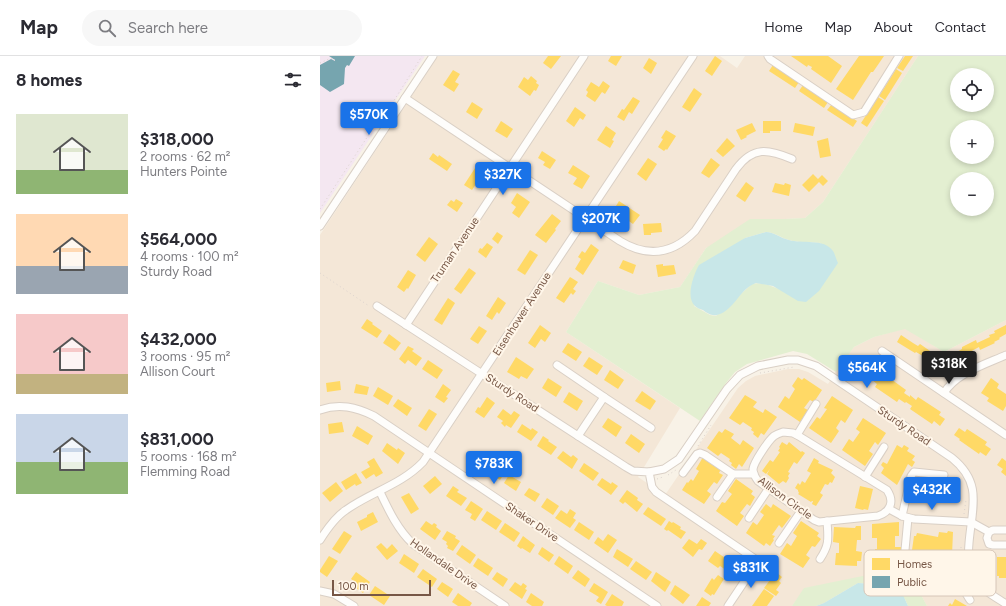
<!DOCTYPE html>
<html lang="en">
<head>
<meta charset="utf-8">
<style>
  body { margin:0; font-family:Figtree,sans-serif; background:#f7f7f7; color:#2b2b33; height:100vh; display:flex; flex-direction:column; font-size:15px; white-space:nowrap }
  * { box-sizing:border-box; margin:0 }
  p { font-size:13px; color:#7c7c81 }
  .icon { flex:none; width:22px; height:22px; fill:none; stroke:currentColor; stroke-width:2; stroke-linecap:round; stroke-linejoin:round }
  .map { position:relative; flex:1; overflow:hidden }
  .sheet { display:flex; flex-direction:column; background:#fff; width:320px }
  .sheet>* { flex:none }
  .buttons { position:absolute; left:630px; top:12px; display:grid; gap:8px }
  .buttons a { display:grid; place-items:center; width:44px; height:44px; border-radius:50%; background:#fff; box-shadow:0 2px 6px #0003; font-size:20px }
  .scale { position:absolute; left:12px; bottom:10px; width:99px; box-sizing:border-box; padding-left:4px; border:2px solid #775746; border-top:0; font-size:11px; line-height:14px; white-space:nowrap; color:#775746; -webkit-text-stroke:3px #fff6e9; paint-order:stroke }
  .price { position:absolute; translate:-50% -34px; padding:0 9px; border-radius:4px; background:#1a73e8; color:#fff; font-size:13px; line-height:26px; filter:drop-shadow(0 1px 2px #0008) }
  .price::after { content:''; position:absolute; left:50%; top:24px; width:12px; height:9px; margin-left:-6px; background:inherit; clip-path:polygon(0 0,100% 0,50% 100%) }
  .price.on { background:#222; color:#fff }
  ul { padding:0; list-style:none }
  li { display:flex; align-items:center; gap:12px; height:100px; padding:0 16px }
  li span { display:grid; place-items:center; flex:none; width:112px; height:80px; border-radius:0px; color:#555 }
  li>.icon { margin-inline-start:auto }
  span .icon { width:48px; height:48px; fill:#fffc; stroke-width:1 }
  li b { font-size:17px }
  h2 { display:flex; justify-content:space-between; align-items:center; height:48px; padding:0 16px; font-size:17px }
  header { display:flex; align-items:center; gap:24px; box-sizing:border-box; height:56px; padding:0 20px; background:#fff; border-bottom:1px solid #e1e1e2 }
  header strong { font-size:19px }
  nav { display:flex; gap:22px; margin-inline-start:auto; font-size:14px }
  .search { width:280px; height:36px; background:#f7f7f7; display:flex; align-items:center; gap:10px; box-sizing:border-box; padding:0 14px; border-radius:22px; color:#7c7c81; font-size:15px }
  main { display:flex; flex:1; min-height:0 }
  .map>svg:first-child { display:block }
  .residential { fill:#f4e7d7 }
  .education { fill:#f4e7f1 }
  .green { fill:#e3efd1; fill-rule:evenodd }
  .water { fill:#c8e7e8 }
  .homes { fill:#ffd966 }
  .public { fill:#76a5af }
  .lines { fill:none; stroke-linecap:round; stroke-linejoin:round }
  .minor-casing { stroke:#d9cfc5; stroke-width:9 }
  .path { stroke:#dcd3ce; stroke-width:1; stroke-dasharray:1 3; stroke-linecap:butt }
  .minor { stroke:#fefdfb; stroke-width:7 }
  .labels { text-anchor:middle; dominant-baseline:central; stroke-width:4; stroke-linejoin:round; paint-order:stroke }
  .street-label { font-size:11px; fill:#775746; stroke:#fff6e9 }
  .key { fill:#fff6e9; stroke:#d6c6b8; stroke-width:1 }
  .key-label { font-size:11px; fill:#775746 }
</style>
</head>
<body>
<header>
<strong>Map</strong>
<div class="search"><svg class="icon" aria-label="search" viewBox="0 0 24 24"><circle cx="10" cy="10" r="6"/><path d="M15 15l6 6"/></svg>Search here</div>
<nav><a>Home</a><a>Map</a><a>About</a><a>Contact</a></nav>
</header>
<main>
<section class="sheet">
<h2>8 homes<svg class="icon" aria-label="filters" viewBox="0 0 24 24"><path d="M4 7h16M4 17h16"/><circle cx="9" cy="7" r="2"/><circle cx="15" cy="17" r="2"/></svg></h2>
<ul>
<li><span style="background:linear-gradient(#dfe7d0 70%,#8fb573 0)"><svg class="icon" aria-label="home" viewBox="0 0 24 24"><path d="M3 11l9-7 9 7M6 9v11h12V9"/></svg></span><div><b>$318,000</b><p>2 rooms · 62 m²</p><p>Hunters Pointe</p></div></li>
<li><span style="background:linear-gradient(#ffd9b3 65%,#9aa5b1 0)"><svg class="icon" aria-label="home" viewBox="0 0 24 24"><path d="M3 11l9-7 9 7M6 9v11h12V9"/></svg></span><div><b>$564,000</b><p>4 rooms · 100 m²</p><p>Sturdy Road</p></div></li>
<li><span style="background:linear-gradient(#f6c9c9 75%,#c2b280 0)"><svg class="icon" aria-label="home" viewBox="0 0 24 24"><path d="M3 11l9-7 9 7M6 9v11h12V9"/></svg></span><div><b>$432,000</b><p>3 rooms · 95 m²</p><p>Allison Court</p></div></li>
<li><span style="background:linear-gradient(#c9d6e8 60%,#8fb573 0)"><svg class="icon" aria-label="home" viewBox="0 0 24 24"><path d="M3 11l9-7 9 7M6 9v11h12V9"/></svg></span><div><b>$831,000</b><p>5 rooms · 168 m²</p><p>Flemming Road</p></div></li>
</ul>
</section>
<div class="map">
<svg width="686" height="550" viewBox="0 0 686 550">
  <rect width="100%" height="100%" fill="#f8f2e7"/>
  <polygon class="residential" points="118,0 400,0 417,12 425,0 598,0 503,146 485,162 464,163 386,192 360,231 319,239 278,225 246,276 360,352 318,421 345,439 418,332 426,325 435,320 468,313 479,313 488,316 508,328 522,306 534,291 554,281 585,272 624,296 686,264 686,550 607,550 592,522 485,532 472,550 0,550 0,179"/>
  <polygon class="education" points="0,0 105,0 0,157"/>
  <g class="green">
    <path d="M598,0H686V264L624,296L585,273L554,281L534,291L516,316L487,298L473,295L427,308L415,316L406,327L380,365L246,276L278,225L319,239L360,231L386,192L430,163H464L485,162L503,146ZM637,19H667V49H637ZM637,71H667V101H637ZM637,123H667V153H637ZM446,176C454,176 461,182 469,184C479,187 491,186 501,187L463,235C454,231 442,225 432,228L396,260L390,259L374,250L425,182Z"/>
    <polygon points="577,513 592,522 607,550 588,550 585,543 554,528 538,527 504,547 496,550 472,550 484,532"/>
  </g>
  <g class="water">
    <path d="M446,176C454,176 460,182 469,184C482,188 504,182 513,195C515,198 516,203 518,207L499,235L486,246L478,245L453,230L436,227C420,232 414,255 397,259C391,260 387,257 383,254C380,253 377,252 375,250C365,241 374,218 379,209L425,182Z"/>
    <polygon points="538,527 554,528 582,537 588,550 496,550 504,547"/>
  </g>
  <g class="homes">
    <polygon points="228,0 241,0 231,13 223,7"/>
    <polygon points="291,0 302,0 296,10 288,5"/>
    <polygon points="395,0 402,5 392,20 385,15"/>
    <polygon points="471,0 508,0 522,10 511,27 491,13 492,11 488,9 487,11"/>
    <polygon points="539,0 564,0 553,16 551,16 533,44 516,33"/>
    <polygon points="585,0 593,0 583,15 577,12"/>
    <polygon points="329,2 337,7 331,18 323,12"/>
    <polygon points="453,9 479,26 475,32 449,15"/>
    <polygon points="576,13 582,17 565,44 559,40"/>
    <polygon points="133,14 140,18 135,26 139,28 134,36 123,29"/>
    <polygon points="211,20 217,25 216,27 219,29 216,35 214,34 210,40 198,31 204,21 208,24"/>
    <polygon points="283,25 290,30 285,38 282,36 275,46 266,40 268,36 266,34 271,26 279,31"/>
    <polygon points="483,29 508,46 504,52 479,35"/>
    <polygon points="374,32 382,38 370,56 362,51"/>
    <polygon points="313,41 320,45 312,58 309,56 304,65 297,61 302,53 304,54"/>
    <polygon points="558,41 564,45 547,71 541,67"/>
    <polygon points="152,46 163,53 157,63 146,56"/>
    <polygon points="512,48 537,65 533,71 507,54"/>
    <polygon points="255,51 266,59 263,64 260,62 254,71 246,65"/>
    <polygon points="181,65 193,73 187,82 175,75"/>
    <polygon points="443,65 461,65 461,75 450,75 450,77 443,77"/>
    <polygon points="432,67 436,75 426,80 427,81 421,84 416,74"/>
    <polygon points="475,67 495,71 493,80 473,76"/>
    <polygon points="286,70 296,77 292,84 294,85 290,92 277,84"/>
    <polygon points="346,74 356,80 347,94 346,93 344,95 338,91 343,83 341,82"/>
    <polygon points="407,82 415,90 403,101 396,95"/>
    <polygon points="508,82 511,100 500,102 497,85"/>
    <polygon points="222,95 236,104 230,113 223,109 225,106 218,102"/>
    <polygon points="113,97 118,101 119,99 132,108 127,115 109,103"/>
    <polygon points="328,102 337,108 326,125 317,118"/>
    <polygon points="391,102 400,109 389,122 381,117"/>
    <polygon points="157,109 163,113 158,121 160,122 152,134 144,129"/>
    <polygon points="253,109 270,120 262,133 253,128 257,122 248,117"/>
    <polygon points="493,118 498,123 502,119 508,125 503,130 499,126 489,136 482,129"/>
    <polygon points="426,126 434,132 425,146 416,140"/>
    <polygon points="455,127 464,129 465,127 471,129 469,140 452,136"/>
    <polygon points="197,137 210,146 199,162 192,157 196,151 191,147"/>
    <polygon points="136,143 143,147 137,156 127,149 131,144 134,146"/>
    <polygon points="299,145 320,159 313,168 306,163 308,160 302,157 300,160 293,155"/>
    <polygon points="232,158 241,165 235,173 236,174 226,187 215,179"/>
    <polygon points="341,167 342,176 331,177 331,179 324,179 323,168"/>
    <polygon points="177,176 183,180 178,188 172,183"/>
    <polygon points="109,181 118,188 105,206 96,199"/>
    <polygon points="167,187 173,191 166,202 158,196 160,192 162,193"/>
    <polygon points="271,188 279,194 263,219 255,213 261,203 258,201 262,195 265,197"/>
    <polygon points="210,194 218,199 205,219 197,214"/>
    <polygon points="303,204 316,209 313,218 299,212"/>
    <polygon points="343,208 343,210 354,209 356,218 338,221 336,209"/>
    <polygon points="149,212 156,217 141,238 134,233"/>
    <polygon points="88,214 96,219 88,233 87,232 84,236 77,231"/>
    <polygon points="250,221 258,226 253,233 256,235 253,239 251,237 244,247 236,242"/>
    <polygon points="178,241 186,247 179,258 177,256 172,264 166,260"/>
    <polygon points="128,242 135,247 122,269 114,264"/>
    <polygon points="47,263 53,267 52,268 62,275 57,282 41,272"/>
    <polygon points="220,269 231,277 225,286 221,283 215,292 208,287"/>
    <polygon points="686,269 686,278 679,282 680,283 674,286 675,287 660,294 659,291 646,298 647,299 642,302 642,303 628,310 625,303 637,297 637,296 642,293 642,291 656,284 657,287 670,281 669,279 675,277 674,275"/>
    <polygon points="159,270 167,275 158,288 150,283"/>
    <polygon points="69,278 81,287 75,295 63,287"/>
    <polygon points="581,279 593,287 598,290 600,288 613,297 608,303 596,296 595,297 590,294 577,286"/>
    <polygon points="248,287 262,296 256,305 242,296"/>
    <polygon points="88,290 94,293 92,295 102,302 96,310 88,304 85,308 79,303"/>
    <polygon points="196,301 214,313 207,323 201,320 199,323 187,316"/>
    <polygon points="269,301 283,310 277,319 263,310"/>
    <polygon points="108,304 123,314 117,323 102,313"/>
    <polygon points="290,314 304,324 298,333 284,324"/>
    <polygon points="555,317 561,321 564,318 586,334 584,337 590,341 590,339 596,344 598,341 621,356 619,359 625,363 620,370 614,365 612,368 590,353 592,350 586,346 585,347 579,343 577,346 555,331 557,328 551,323"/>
    <polygon points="478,321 482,324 484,322 502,334 494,346 490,344 484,352 488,354 480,366 458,351 465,340 469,343 475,333 472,330"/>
    <polygon points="228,322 242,331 236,341 222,332"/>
    <polygon points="671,322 679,328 677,332 686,338 686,350 683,355 667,345 669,342 661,337"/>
    <polygon points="20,325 21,334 7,336 6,327"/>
    <polygon points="36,328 49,331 47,339 34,337"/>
    <polygon points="123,328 131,334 126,341 128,342 124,347 115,341"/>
    <polygon points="58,331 73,340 68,349 53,340"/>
    <polygon points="322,335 336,345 330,354 315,345"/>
    <polygon points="249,336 263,345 257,355 243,346"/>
    <polygon points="425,339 437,346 433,351 443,357 445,353 457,361 444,379 441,377 438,382 433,378 434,376 431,374 432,372 423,366 420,369 409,362"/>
    <polygon points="512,340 533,354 525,367 521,364 516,372 519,375 511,387 489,372 497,361 500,363 507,353 504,352"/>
    <polygon points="167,341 175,347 164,362 155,356 158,351 160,352"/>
    <polygon points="78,343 92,352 87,360 73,350"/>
    <polygon points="109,353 117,358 106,375 98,370"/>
    <polygon points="183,353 191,359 194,355 200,359 191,372 186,369 185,371 181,367 183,365 177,361"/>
    <polygon points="288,362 302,371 296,381 282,371"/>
    <polygon points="543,362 566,377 558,389 555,386 549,395 553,398 545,410 522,394 529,383 533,386 540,376 536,373"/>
    <polygon points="22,366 24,376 9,378 8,368"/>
    <polygon points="202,368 211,374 212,372 218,376 211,385 197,376"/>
    <polygon points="37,370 53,380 48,389 32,380"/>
    <polygon points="639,372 645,376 647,373 667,386 665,389 671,393 666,400 660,396 659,398 639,384 640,383 634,379"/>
    <polygon points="405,373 414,378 411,382 420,389 423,384 434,392 422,411 419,408 416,413 411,409 412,407 409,405 410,403 401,397 398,400 387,392 399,375 402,377"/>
    <polygon points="311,378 325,388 319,397 305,387"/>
    <polygon points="223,380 229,384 228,385 237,391 231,399 217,390"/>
    <polygon points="462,386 467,389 469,386 481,396 482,395 485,397 477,408 474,406 468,416 470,417 468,420 469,422 466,427 463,425 459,428 447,418 450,413 446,418 442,415 450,404 453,406 460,396 458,395 460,392 459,391"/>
    <polygon points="67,387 77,394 78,392 85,397 78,408 62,395"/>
    <polygon points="577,389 582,392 584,389 589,392 587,395 595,400 592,404 595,406 592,411 588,408 577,429 561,417 564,412 561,409 563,406 567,408"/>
    <polygon points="157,395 167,402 161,410 152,403"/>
    <polygon points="243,395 251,401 253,399 258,403 252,413 237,402"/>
    <polygon points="383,401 401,413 399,417 403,419 397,428 394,426 387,435 391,438 384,448 362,434 367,426 368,427 371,423 373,425 379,415 376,413"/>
    <polygon points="54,402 63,417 56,421 54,418 46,423 41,416 50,411 47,406"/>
    <polygon points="494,402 499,405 498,407 513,414 511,417 515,421 512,427 510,426 508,429 505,428 500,437 503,439 496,450 492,448 493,445 492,445 491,446 478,438 479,437 478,435 478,434 475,432 478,427 480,429 482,425 485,427 491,417 487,415"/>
    <polygon points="682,402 686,405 686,420 681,416 683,413 677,409"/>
    <polygon points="172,405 186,415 180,424 166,414"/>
    <polygon points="264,407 279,417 273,425 259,415"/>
    <polygon points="36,417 42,427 36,430 35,428 26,434 21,426"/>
    <polygon points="189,419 201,426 196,435 184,427"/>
    <polygon points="115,420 122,428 110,438 103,430"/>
    <polygon points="282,422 291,428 292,426 298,430 291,439 277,429"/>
    <polygon points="416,423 433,435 431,438 435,441 430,450 427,448 420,457 424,460 417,470 396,455 402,446 405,447 412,438 408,435"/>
    <polygon points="16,426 23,435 10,446 2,437"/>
    <polygon points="133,430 139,434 137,436 147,442 141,450 126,440"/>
    <polygon points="540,430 553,433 548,454 544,453 543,454 535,452"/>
    <polygon points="209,432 220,438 215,446 204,439"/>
    <polygon points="307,434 318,442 317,444 323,448 317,456 305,446 303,448 299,445"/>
    <polygon points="89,437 99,453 91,458 81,441"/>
    <polygon points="227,442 239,450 233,459 221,451"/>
    <polygon points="151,445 163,453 155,465 150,462 152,458 145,454"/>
    <polygon points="446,448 451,452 453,448 471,460 462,472 459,469 452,479 455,480 453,483 454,484 450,490 446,487 444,490 426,477 433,466 437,469 444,459 440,456"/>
    <polygon points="328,451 346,463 341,470 323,458"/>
    <polygon points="250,453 256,457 253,462 256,464 250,472 235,462 241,454 247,458"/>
    <polygon points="167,455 182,465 176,474 161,464"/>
    <polygon points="53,456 58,466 41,475 37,466 47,461 47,459"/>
    <polygon points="106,465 112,469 114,467 117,469 116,471 121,475 115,484 100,473"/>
    <polygon points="349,465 352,467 353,466 361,471 360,473 366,476 361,483 348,474 347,475 344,473"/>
    <polygon points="481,465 499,477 497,480 501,483 495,491 492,490 486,499 490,502 483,512 460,498 467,487 471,490 477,480 473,477"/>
    <polygon points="259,466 274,476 269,484 254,474"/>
    <polygon points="579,466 579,480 575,480 575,491 581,491 581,504 555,505 555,493 557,493 557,482 552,482 552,468"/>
    <polygon points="185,467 200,477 194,486 179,476"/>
    <polygon points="536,470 541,470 541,484 537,484 536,495 542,496 541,505 537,505 537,510 515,509 516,497 519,497 519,487 513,486 514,471 535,472"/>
    <polygon points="24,475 32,480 20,498 12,493"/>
    <polygon points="127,475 136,480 135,482 140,485 133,495 127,492 128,490 126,488 127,486 122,483"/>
    <polygon points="628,475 633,476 632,499 628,499 628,503 616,501 616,499 606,498 605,502 591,501 594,480 596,480 597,477 618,481 619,476 627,477"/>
    <polygon points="288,478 297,484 288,497 274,487 278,481 283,485"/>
    <polygon points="203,480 215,489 210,497 202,492 201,493 197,490"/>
    <polygon points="369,483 377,488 381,483 387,487 382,494 379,493 373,501 362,492"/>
    <polygon points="61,487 67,493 72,488 78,495 67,504 56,491"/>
    <polygon points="142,489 156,499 150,508 136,498"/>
    <polygon points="222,491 234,499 229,506 218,498"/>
    <polygon points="297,493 313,503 308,511 293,501"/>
    <polygon points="395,495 414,508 409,516 400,510 398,512 388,505"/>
    <polygon points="84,498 99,508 94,517 79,507"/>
    <polygon points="9,500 18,505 7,521 0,516 0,514"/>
    <polygon points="239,500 253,510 248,518 234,508"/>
    <polygon points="677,501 686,501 686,522 679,522 679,520 677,520"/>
    <polygon points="158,502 173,512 168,520 153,510"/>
    <polygon points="316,505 332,516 326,524 310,513"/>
    <polygon points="103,513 117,523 112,531 97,521"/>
    <polygon points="258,514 270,523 265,531 252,522"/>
    <polygon points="36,516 50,526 43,537 36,532 38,528 31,523"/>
    <polygon points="177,516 188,523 183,531 172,523"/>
    <polygon points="336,516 351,526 345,536 331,525"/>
    <polygon points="456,516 462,521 459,525 461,527 456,534 459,536 456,540 444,532"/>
    <polygon points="398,519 404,523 394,539 392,538 391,540 384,535 392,522 394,524"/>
    <polygon points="122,526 133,533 128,541 117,533"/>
    <polygon points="195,526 201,530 203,527 207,530 205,533 207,534 202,543 189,534"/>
    <polygon points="274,527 288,536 281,548 276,545 279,541 269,535"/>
    <polygon points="355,529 370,539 363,548 350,538"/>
    <polygon points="55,530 70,540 64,549 49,539"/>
    <polygon points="444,533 454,540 447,550 432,550"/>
    <polygon points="138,537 152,547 150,550 138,550 132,546"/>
    <polygon points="211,537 224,546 222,550 212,550 206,546"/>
    <polygon points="292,538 304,546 302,550 287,550 285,549"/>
    <polygon points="382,541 391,547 389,550 376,550"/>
    <polygon points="635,543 647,550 628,550 630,547 632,549"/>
  </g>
  <polygon class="public" points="9,0 35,0 29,10 27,9 25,12 24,28 10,36 0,29 0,9 11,3 15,5 15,4"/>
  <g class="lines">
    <g class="minor-casing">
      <g id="minor">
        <polyline points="448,0 450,3 533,59 544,56 579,0"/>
        <path d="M85,42L300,185C328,202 353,198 375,175L416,113C433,90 448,93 472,103"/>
        <polyline points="0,170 113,0"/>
        <polyline points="57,250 306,411 313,415 329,416 332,431 336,436 438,505 408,550"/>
        <polyline points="86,269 264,0"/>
        <polyline points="562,295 686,379"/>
        <polyline points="237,309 284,341 258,380"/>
        <path d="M624,337C636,317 666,308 686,299"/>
        <polyline points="284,341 331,372"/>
        <path d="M0,354C19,347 36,351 54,360L337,550"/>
        <path d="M463,376L473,377L477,379L567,434C575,446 570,456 558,460L499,466L494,464L438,425C435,421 433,418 433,413C434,406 448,385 454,380C457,378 460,377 463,376Z"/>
        <polyline points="477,379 496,348"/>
        <path d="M329,416L344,413L359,403L407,333L420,319L438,310L468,304H478L496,310L632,402C663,427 652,451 649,487C648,498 648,509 653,520C660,533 674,540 686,548"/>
        <polyline points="363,417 377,398 380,397 385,399 413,418"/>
        <polyline points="545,421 564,391"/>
        <path d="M60,436C69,455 78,474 93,488L185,550"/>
        <polyline points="397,441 413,418 434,418"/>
        <polyline points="569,453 582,460 594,463 651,466 669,476 673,474 686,474"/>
        <polyline points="582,460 591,420 594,416 624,419"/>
        <polyline points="429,462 449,432"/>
        <path d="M588,462L585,494L586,505L589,506C598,507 608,506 617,509C633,513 642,531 650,544"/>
        <polyline points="669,476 667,482 669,488 673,489 686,489"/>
        <path d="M0,484C7,473 15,461 26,454C51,436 81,429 103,406L373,0"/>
        <polyline points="459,487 481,455"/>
        <path d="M500,503C510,488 508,482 507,465"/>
        <polyline points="0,535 14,538 34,550"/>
      </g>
    </g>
    <g class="path">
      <polyline points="0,7 11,2 15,4"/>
      <polyline points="0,153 67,51 73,46 102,0"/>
      <polyline points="0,217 49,250"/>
      <polyline points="440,317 474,311"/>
      <polyline points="378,390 391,369"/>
      <polyline points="348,419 356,414"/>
      <polyline points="337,423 343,421"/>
      <polyline points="644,458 646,444"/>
      <polyline points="641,491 641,509 643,514"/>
    </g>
    <use href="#minor" class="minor"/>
  </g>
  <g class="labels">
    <g class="street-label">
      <text transform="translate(135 194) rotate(-56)">Truman Avenue</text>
      <text transform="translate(202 258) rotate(-57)">Eisenhower Avenue</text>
      <text transform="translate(192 337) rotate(33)">Sturdy Road</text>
      <text transform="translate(584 370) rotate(34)">Sturdy Road</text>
      <text transform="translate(465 442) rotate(36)">Allison Circle</text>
      <text transform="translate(212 466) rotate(34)">Shaker Drive</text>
      <text transform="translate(124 508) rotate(35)">Hollandale Drive</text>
    </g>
  </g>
  <rect x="544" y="494" width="132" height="46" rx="6" class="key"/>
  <rect x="552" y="502" width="18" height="12" fill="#ffd966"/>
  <rect x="552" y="520" width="18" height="12" fill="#76a5af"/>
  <g class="key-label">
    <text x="577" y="512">Homes</text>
    <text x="577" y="530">Public</text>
  </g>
</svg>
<div class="buttons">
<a><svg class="icon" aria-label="locate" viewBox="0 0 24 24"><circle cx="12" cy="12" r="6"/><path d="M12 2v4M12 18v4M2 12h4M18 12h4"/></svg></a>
<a>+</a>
<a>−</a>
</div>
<div class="scale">100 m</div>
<b class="price" style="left:49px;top:80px">$570K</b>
<b class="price" style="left:183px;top:140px">$327K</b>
<b class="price" style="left:281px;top:184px">$207K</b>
<b class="price on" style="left:629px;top:329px">$318K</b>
<b class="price" style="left:547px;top:333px">$564K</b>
<b class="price" style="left:174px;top:429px">$783K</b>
<b class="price" style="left:612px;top:455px">$432K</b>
<b class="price" style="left:431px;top:533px">$831K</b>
</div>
</main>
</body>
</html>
